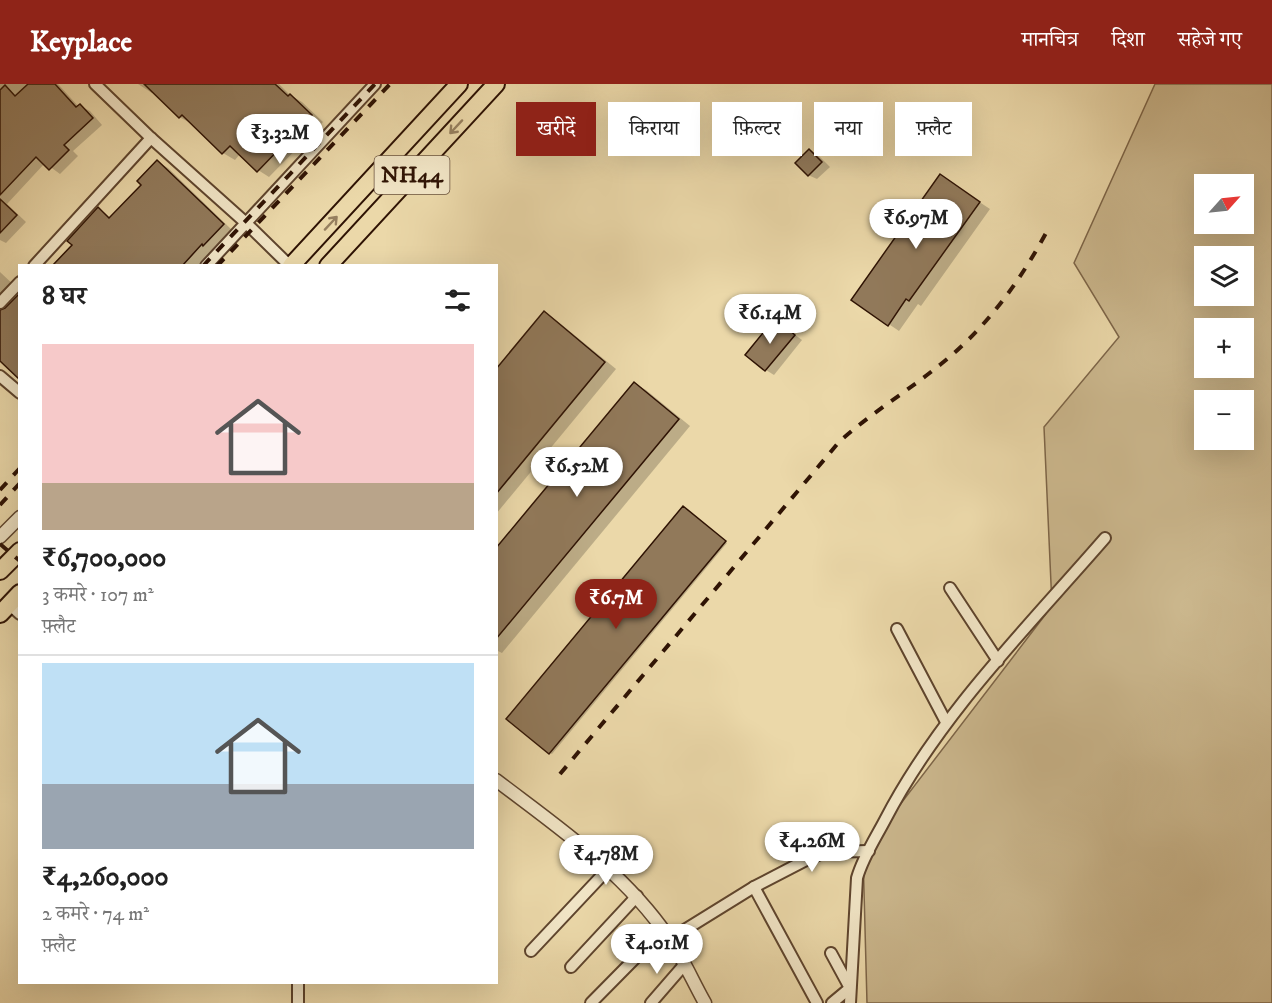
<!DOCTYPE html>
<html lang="hi">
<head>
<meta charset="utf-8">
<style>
  body { margin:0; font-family:"IM FELL DW Pica","Noto Serif Devanagari",serif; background:#f6f6f6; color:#222; height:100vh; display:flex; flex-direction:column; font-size:22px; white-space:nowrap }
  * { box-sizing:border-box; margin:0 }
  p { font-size:20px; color:#767676 }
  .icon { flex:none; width:33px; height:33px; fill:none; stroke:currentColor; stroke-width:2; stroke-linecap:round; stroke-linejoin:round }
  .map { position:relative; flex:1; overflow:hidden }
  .drawer { position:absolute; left:18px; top:180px; width:480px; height:720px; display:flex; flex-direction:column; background:#fff; border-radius:0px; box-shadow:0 6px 24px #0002 }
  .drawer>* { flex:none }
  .guide { position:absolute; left:516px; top:18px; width:570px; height:54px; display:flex; gap:12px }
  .needle { width:39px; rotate:63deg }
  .tools { position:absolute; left:1194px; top:90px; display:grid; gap:12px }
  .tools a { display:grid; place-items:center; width:60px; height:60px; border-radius:0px; background:#fff; box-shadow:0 6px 24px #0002; font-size:30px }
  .price { position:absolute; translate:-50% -51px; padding:0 14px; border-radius:21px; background:#fff; color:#222; font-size:20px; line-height:39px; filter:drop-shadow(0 2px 3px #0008) }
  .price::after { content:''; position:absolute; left:50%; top:36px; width:18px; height:14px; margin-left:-9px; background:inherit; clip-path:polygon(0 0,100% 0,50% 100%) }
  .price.active { background:#8f2418; color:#fff }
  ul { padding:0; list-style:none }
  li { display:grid; align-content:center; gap:12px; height:318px; padding:0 24px }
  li+li { border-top:2px solid #e0e0e0 }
  li span { display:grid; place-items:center; height:186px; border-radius:0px; color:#555 }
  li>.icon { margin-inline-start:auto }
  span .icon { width:108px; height:108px; fill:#fffc; stroke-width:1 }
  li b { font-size:26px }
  h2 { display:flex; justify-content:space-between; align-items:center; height:72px; padding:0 24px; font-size:26px }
  .chip { padding:0 21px; border-radius:0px; background:#fff; box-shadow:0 6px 24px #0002; font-size:21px; line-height:54px }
  .chip.active { background:#8f2418; color:#fff }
  header { display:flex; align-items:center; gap:36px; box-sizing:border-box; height:84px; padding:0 30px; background:#8f2418; color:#fff }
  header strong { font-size:28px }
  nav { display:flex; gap:33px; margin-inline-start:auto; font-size:21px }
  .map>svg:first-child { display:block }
  .green { fill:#cbb78d; stroke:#7d6548; stroke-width:1.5; fill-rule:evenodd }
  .shadow { fill:#0003 }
  .building { fill:#91795a; stroke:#2f1304; stroke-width:1.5 }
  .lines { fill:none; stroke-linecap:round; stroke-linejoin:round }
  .minor-casing { stroke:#5e442d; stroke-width:14 }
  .tertiary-casing { stroke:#5e442d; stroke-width:15 }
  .trunk-casing { stroke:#2f1304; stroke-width:20 }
  .minor { stroke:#f2e6c7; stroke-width:10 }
  .tertiary { stroke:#f2e6c7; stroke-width:12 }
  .trunk { stroke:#ebd8a9; stroke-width:16 }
  .rail { stroke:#2f1304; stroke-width:4; stroke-dasharray:10 10; stroke-linecap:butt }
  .oneway { stroke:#967f5f }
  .labels { text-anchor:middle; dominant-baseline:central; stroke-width:4.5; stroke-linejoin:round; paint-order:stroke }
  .shield { fill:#f2e6c7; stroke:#6a523e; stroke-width:1.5 }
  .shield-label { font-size:22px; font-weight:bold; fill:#2f1304 }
</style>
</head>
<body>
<header>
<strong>Keyplace</strong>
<nav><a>मानचित्र</a><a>दिशा</a><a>सहेजे गए</a></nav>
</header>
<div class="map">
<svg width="1272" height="919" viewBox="0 0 1272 919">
  <rect width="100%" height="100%" fill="#ebd8a9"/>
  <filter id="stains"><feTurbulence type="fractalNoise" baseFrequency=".00333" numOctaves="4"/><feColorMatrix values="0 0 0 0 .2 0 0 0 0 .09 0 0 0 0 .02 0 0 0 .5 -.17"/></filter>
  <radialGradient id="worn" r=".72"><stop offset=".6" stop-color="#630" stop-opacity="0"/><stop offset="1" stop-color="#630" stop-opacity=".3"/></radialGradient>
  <path class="green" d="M1155,0H1272V919H867L863,769L1052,522L1044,343L1119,253L1074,179ZM1204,100H1244V140H1204ZM1204,172H1244V212H1204ZM1204,244H1244V284H1204ZM1204,316H1244V356H1204Z"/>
  <g class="shadow">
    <polygon points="0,0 58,0 79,23 80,22 90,27 102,41 73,67 78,72 60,90 45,79 7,120 26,138 6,159 0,156"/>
    <polygon points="138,0 279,0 290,11 302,18 323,38 269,93 258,86 240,70 235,76 223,69 191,39 179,33 153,7 152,9"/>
    <polygon points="810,66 818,71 830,83 817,95 808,91"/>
    <polygon points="158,78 168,84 233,147 199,182 54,182 74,161 98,125 111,134 143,101"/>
    <polygon points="940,92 990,125 921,222 918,220 899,247 853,216"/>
    <polygon points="0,188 18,205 2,223 0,275"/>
    <polygon points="545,229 556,236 616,285 496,430 496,288"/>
    <polygon points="775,236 802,256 774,291 766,286"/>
    <polygon points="635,300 646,306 690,342 502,569 496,566 496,467"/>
    <polygon points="686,425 727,459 552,670 550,669"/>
  </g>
  <g class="building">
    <polygon points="28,0 55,0 76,23 80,20 93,34 64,61 69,66 49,86 36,73 0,111 0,6 5,1 15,12"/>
    <polygon points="144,0 275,0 288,12 290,10 312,31 257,88 230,62 222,70 182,31 179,34"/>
    <polygon points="809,65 822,78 808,92 795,79"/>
    <polygon points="157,76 224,140 203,162 202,160 182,182 52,182 72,161 67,157 98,123 109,134 141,101 137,97"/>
    <polygon points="940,90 980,118 909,217 906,215 888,242 851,216"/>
    <polygon points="0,115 17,131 0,149"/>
    <polygon points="20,209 20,296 0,277 0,226 5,224"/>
    <polygon points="544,227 605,278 496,410 496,285"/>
    <polygon points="775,234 795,251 765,287 745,271"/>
    <polygon points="634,298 679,335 496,555 496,464"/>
    <polygon points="683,422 726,457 549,670 506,635"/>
  </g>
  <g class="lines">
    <g class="minor-casing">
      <g id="minor">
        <polyline points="95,0 151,54 246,139 290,182"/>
        <polyline points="34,182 151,54"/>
        <polyline points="206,182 375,0"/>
        <polyline points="0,219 20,198"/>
        <polyline points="0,292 20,309"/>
        <polyline points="950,504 998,577"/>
        <polyline points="9,520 20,530"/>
        <polyline points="897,545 946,638"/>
        <polyline points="754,803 817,919"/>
        <polyline points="670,855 754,803 808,775 825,768 869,767"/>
        <polyline points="531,867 609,784"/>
        <polyline points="831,869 850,904 832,919"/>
        <polyline points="571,883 637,812"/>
        <polyline points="298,898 298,919"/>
        <polyline points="591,919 663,846"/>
        <polyline points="651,919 684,881"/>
        <path d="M850,919L857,794C863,773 875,755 885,736C940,630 1027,544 1105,454"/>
      </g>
    </g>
    <g class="tertiary-casing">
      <g id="tertiary">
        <polyline points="0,453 20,433"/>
        <path d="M496,696C559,744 624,788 669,854C683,874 693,898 705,919"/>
      </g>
    </g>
    <g class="trunk-casing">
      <g id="trunk">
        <polyline points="291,182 459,0"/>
        <polyline points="328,182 496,0"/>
        <polyline points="0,487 20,467"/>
        <polyline points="0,530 20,509"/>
      </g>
    </g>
    <use href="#minor" class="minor"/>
    <use href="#tertiary" class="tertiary"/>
    <use href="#trunk" class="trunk"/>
    <g class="rail">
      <polyline points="203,182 375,0"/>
      <polyline points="217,182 390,0"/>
      <polyline points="0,406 20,384"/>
      <polyline points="0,421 20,399"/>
      <polyline points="0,460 20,477"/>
      <path d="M560,690L839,358C871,329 908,307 941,280C985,245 1019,199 1046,149"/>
    </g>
  </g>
  <defs><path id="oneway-shaft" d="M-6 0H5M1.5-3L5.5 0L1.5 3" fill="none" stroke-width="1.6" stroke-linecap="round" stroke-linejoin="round" transform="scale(1.5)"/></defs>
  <g class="oneway">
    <use href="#oneway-shaft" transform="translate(456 43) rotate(133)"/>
    <use href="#oneway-shaft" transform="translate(331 139) rotate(-47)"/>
  </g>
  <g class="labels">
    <rect class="shield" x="374.5" y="72" width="75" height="38" rx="4.5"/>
    <g class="shield-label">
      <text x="412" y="91">NH44</text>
    </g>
  </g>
  <rect width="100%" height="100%" filter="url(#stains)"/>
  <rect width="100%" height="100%" fill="url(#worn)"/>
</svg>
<div class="tools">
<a><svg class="needle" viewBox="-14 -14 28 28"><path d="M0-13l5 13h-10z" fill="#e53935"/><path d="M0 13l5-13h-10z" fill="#767676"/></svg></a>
<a><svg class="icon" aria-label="layers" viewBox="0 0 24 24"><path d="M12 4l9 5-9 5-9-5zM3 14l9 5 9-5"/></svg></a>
<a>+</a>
<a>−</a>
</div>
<b class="price" style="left:280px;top:81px">₹3.32M</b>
<b class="price" style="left:916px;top:166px">₹6.97M</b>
<b class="price" style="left:770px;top:261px">₹6.14M</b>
<b class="price" style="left:577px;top:414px">₹6.52M</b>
<b class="price active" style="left:616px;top:546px">₹6.7M</b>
<b class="price" style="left:812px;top:789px">₹4.26M</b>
<b class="price" style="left:606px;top:802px">₹4.78M</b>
<b class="price" style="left:657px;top:891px">₹4.01M</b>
<div class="guide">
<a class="chip active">खरीदें</a>
<a class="chip">किराया</a>
<a class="chip">फ़िल्टर</a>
<a class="chip">नया</a>
<a class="chip">फ़्लैट</a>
</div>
<section class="drawer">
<h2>8 घर<svg class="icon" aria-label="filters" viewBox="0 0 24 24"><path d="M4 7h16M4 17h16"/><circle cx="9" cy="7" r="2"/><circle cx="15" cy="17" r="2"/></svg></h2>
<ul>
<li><span style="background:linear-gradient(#f6c9c9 75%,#b9a48a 0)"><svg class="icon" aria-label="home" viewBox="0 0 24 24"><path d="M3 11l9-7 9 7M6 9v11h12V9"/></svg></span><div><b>₹6,700,000</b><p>3 कमरे · 107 m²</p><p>फ़्लैट</p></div></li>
<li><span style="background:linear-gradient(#bfe0f5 65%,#9aa5b1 0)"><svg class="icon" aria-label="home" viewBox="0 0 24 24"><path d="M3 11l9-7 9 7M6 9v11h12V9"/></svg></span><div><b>₹4,260,000</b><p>2 कमरे · 74 m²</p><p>फ़्लैट</p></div></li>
</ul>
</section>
</div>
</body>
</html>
